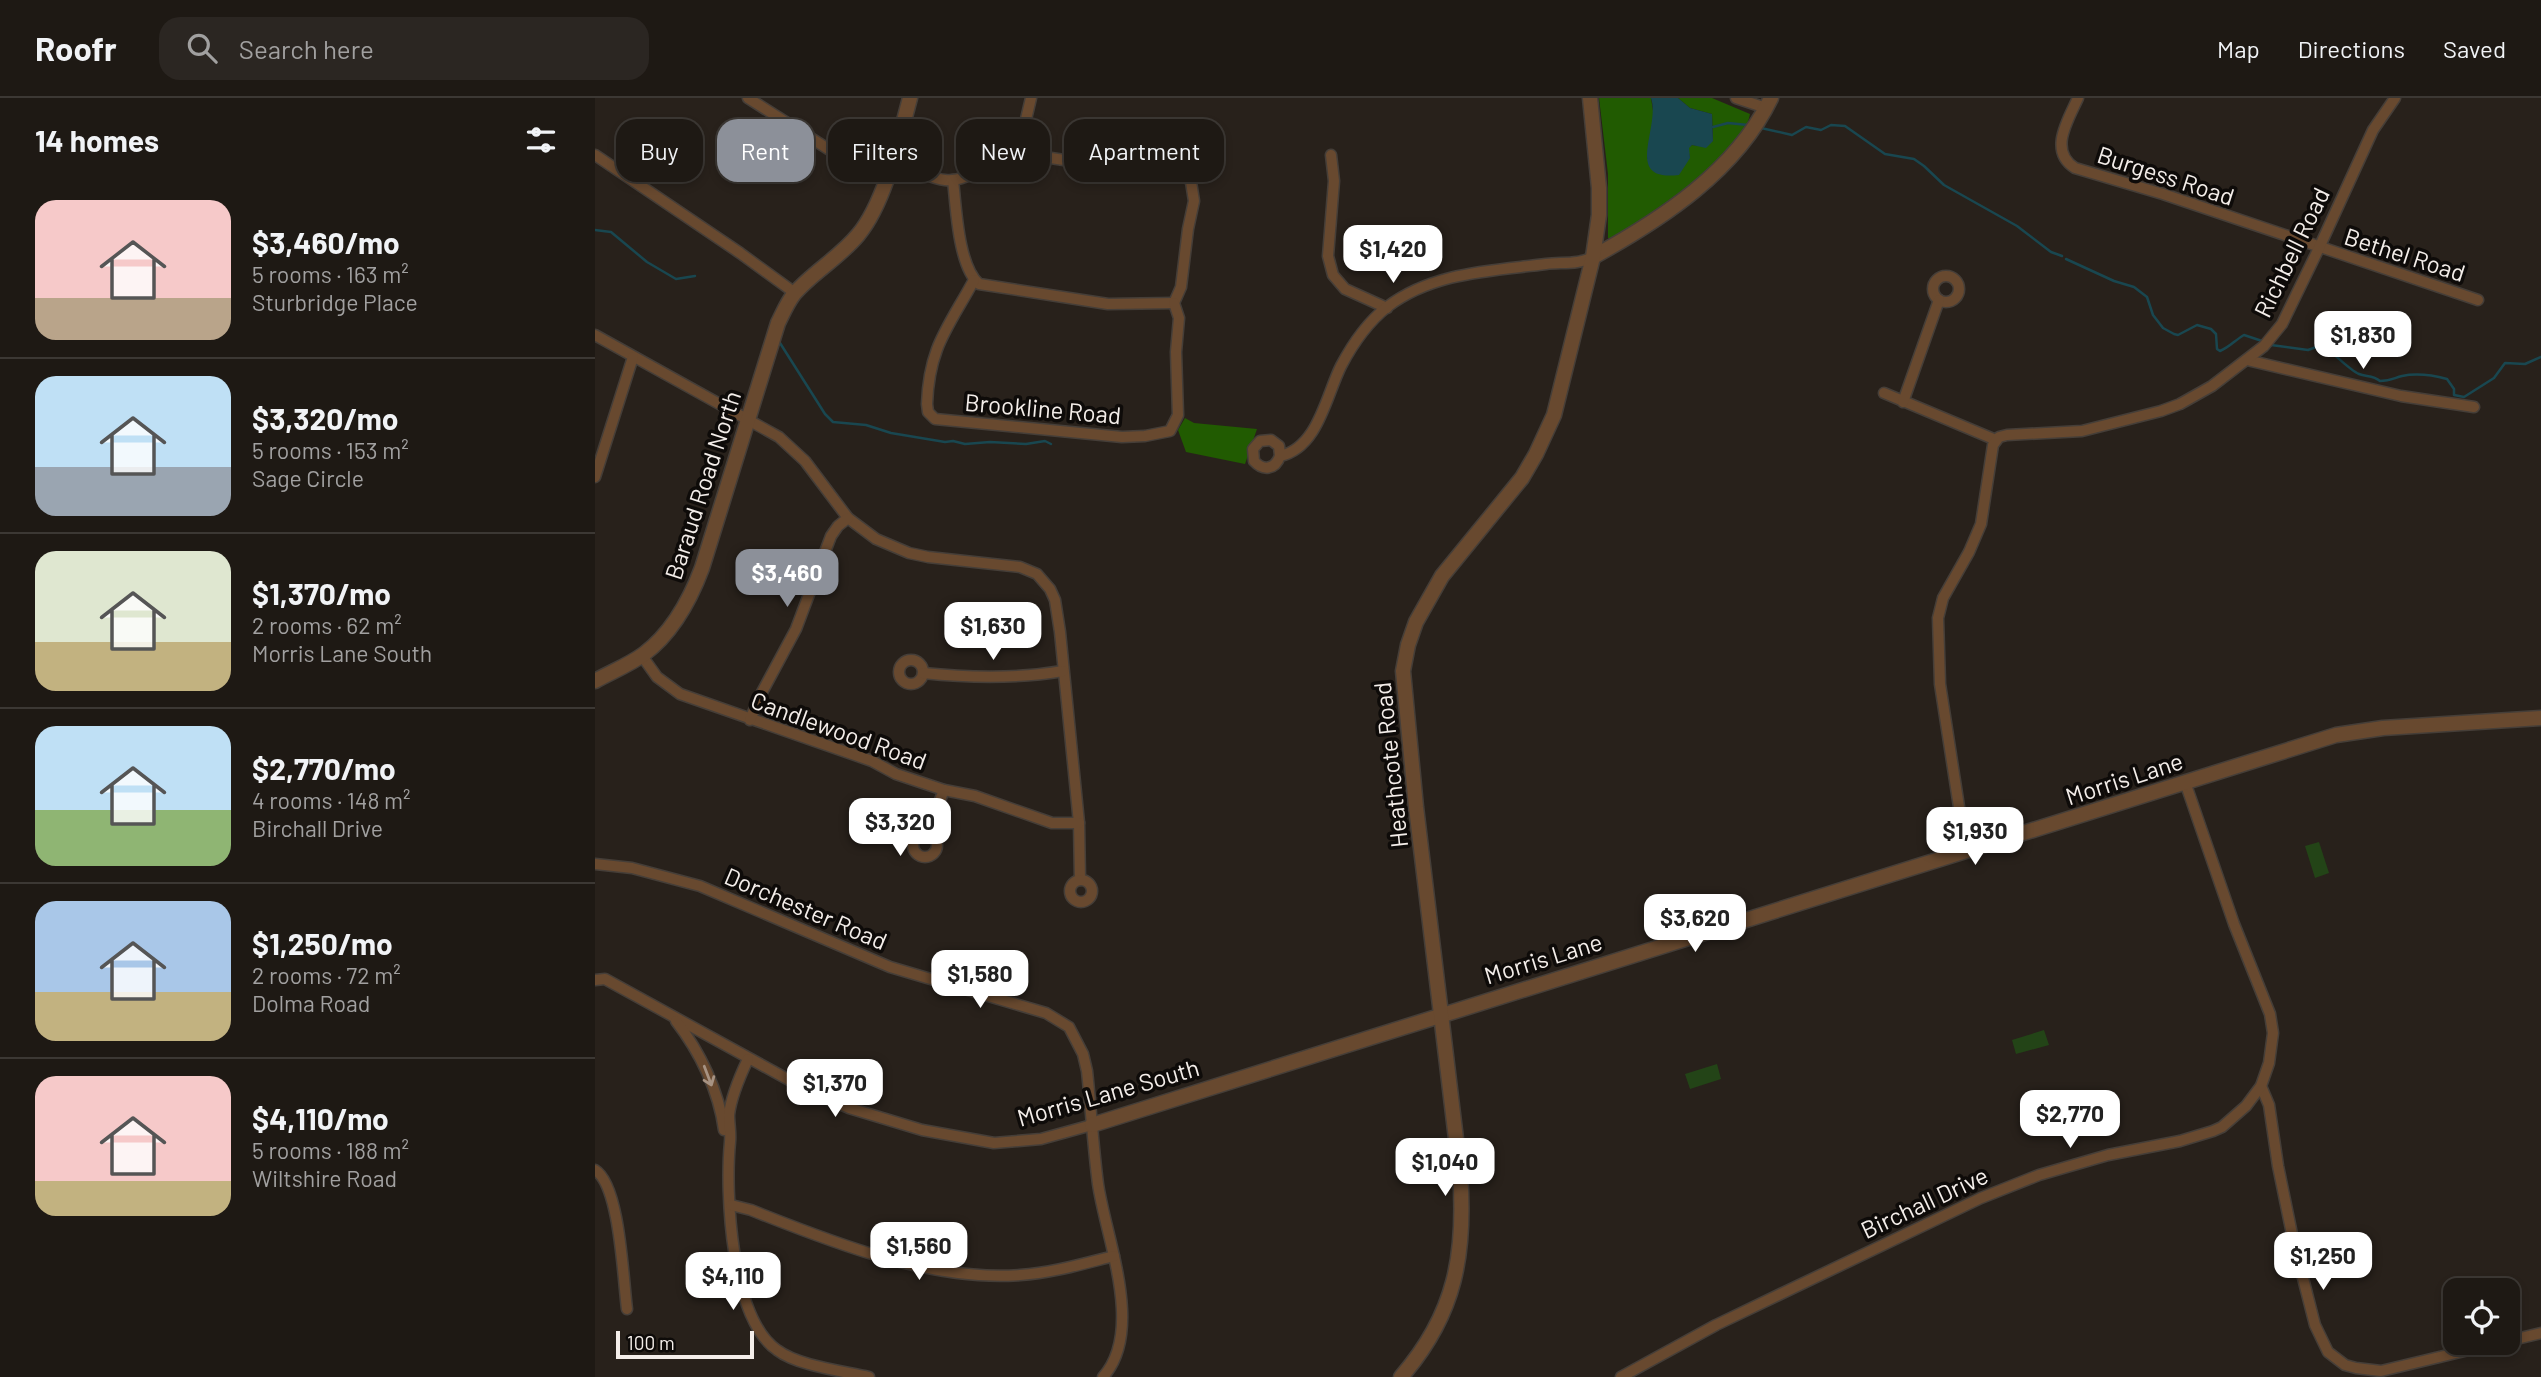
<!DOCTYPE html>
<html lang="en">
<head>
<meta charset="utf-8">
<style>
  body { margin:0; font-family:Barlow,sans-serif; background:#2b2622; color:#f1f3f6; height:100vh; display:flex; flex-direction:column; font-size:26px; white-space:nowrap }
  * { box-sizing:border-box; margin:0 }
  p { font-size:23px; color:#a1a0a0 }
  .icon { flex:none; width:38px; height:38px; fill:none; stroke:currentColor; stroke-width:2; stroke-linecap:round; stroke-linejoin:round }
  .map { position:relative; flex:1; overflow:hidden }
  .drawer { display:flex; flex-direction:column; background:#1e1914; width:595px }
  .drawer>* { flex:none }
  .guide { position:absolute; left:21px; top:21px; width:665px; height:63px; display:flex; gap:14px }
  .controls { position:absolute; left:1848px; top:1180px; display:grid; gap:14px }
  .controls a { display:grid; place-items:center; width:77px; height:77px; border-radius:14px; background:#1e1914; box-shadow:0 4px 10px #0003,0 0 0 2px #3c3834; font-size:35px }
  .scale { position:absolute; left:21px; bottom:18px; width:138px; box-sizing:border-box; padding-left:7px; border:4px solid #f4eeea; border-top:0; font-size:19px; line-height:24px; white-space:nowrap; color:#f4eeea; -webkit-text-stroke:5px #0e0b09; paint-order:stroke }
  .price { position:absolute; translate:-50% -60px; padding:0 16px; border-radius:14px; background:#fff; color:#222; font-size:23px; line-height:46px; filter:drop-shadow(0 2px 4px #0008) }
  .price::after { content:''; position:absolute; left:50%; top:42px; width:21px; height:16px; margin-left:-10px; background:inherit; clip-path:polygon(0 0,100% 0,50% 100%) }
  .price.selected { background:#8c9099; color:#fff }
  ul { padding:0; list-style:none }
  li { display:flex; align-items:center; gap:21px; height:175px; padding:0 35px }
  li+li { border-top:2px solid #3c3834 }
  li span { display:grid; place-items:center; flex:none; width:196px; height:140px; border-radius:21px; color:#555 }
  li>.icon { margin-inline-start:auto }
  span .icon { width:84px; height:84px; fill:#fffc; stroke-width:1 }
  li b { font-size:30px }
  h2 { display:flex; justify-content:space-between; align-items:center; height:84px; padding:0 35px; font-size:30px }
  .chip { padding:0 24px; border-radius:21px; background:#1e1914; box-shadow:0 4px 10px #0003,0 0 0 2px #3c3834; font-size:24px; line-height:63px }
  .chip.selected { background:#8c9099; color:#fff }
  header { display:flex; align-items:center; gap:42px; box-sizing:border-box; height:98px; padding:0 35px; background:#1e1914; border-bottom:2px solid #3c3834 }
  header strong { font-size:33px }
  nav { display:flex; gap:38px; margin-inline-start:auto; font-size:24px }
  .search { width:490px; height:63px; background:#2b2622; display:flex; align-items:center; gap:18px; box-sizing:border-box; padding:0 24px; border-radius:21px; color:#a1a0a0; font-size:26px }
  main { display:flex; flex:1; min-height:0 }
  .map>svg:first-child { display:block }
  .green { fill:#234417 }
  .forest { fill:#215b01 }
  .water { fill:#194750 }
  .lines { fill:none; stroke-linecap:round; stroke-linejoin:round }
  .stream { stroke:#194750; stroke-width:2.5 }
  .minor-casing { stroke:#453e38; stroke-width:13 }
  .tertiary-casing { stroke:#453e38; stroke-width:17 }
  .minor { stroke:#68492f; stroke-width:10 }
  .tertiary { stroke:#68492f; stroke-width:14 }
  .oneway { stroke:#a79383 }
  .labels { text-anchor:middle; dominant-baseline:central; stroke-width:7; stroke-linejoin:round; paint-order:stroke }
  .street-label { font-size:24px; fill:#f4eeea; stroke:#0e0b09 }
</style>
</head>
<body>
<header>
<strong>Roofr</strong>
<div class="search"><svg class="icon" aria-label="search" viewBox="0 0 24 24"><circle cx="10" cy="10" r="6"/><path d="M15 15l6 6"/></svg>Search here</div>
<nav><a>Map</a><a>Directions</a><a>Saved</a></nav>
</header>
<main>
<section class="drawer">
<h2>14 homes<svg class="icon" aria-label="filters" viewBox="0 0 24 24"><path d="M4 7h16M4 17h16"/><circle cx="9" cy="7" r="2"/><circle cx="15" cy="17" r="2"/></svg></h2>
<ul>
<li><span style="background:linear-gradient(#f6c9c9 70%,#b9a48a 0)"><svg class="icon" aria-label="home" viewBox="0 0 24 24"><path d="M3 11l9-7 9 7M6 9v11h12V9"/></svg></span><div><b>$3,460/mo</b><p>5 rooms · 163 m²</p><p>Sturbridge Place</p></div></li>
<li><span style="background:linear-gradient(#bfe0f5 65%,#9aa5b1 0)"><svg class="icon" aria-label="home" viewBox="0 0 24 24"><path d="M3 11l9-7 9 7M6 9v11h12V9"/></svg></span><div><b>$3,320/mo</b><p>5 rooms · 153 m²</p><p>Sage Circle</p></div></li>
<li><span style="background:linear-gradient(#dfe7d0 65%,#c2b280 0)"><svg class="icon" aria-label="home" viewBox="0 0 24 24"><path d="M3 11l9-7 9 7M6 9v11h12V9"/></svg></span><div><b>$1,370/mo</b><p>2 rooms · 62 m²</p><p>Morris Lane South</p></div></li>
<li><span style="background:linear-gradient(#bfe0f5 60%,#8fb573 0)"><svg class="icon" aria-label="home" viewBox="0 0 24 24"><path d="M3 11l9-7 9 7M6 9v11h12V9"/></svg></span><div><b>$2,770/mo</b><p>4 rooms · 148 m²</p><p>Birchall Drive</p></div></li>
<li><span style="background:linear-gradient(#a9c7e8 65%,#c2b280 0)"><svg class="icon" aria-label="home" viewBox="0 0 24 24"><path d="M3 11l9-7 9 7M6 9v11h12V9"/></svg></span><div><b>$1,250/mo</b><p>2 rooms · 72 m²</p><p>Dolma Road</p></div></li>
<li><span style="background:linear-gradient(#f6c9c9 75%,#c2b280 0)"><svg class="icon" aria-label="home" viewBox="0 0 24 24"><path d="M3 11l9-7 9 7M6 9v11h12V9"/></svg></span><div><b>$4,110/mo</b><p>5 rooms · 188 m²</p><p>Wiltshire Road</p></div></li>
</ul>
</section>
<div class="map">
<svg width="1946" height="1279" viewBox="0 0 1946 1279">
  <rect width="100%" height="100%" fill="#28211b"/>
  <g class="green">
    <polygon points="1724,744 1734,775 1720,780 1710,748"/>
    <polygon points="1449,932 1454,947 1421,956 1417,942"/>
    <polygon points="1122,966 1126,981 1095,991 1090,976"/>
  </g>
  <g class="forest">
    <path d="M1004,0H1056L1059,19L1052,61L1095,60L1093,50L1097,47L1103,48L1118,43L1117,16L1095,10L1083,0H1117L1155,16C1148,57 1054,116 1020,140H1013V76Z"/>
    <polygon points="590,320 599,325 662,331 650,366 591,354 583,332"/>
  </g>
  <path class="water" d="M1056,0H1083L1095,10L1117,16L1118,43L1111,50L1097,47L1094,50L1095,60L1084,77C1027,84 1066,30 1056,0Z"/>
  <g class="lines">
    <g class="stream">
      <polyline points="1118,29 1133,25 1153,27"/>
      <polyline points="1166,30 1197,37 1211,29 1226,32 1236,27 1250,28 1290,56 1319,61 1329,68 1349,87 1422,128 1456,154 1467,158"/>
      <polyline points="0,132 16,134 52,164 81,181 100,178"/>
      <path d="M1471,161L1519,183L1539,189L1552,199L1558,217L1568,230L1579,236L1583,237L1602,227L1616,231L1621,236L1622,251L1625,253C1635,249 1640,242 1649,237L1670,244"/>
      <polyline points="185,245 230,316 238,324 271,327 296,335 350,344 358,343 370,346 395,344 431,346 450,343 456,346"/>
      <path d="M1676,247L1713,252L1727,247C1738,254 1754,272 1764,276C1771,279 1778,277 1785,283C1795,283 1799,280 1807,278C1822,275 1837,277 1852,281L1859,291V297L1869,299L1899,280L1910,265L1930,266L1946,259"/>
    </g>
    <g class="minor-casing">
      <g id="minor">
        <polyline points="153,0 241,56 293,75"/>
        <polyline points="1141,0 1171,10"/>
        <path d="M1483,0C1473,22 1453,53 1480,70L1568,96L1883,202"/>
        <polyline points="423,55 436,0"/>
        <polyline points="0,57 145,155 200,195"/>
        <polyline points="736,57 739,83 733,158 738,177 750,191 792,210"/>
        <path d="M298,61C314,68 333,80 350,82C373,85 400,59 423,55L528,71H573L588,74L596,84L599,103L593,131L586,189L579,205"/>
        <path d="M358,82C361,108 363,168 384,186L513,206L579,205"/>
        <circle cx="1351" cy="191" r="13"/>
        <path d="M379,182C353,230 334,249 332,306L333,314L340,321L527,339L550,338L575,333L583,317L581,254L584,220L579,205"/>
        <polyline points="0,237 184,339 210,363 253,420 281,441 314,455 333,459 425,469 442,476 455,491 460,502 465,534 484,725 485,782"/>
        <polyline points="1652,262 1806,298 1879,309"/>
        <polyline points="1289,295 1401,342"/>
        <polyline points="1308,304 1344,202"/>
        <path d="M685,358L684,348L676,342L665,343L658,351L659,363C668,373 680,372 685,358C723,350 731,298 746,268C757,247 773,224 792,209C838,174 896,173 951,166C967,164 983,167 998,159"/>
        <polyline points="0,379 38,259"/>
        <polyline points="47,558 62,579 85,596 277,663 301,676 349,692 380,698 457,725 484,725"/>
        <circle cx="316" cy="574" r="12"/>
        <path d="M328,575C376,580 421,581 468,573"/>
        <polyline points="155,622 165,598 201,531 236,438 243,428 253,420"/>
        <circle cx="330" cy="747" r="12"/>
        <polyline points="332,735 349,692"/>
        <polyline points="1371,754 1345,586 1343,520 1348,500 1374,454 1386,426 1398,347 1404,339 1412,337 1487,333 1566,313 1585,306 1617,288 1669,248 1687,226 1724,150 1778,32 1800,0"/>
        <path d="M0,766L37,770L105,788L295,869L451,915L474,929L488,956L492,973C496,1010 498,1048 503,1086C511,1141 550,1232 508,1279"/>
        <circle cx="486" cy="793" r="11"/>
        <polyline points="0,882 10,881 216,994 254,1010 327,1032 399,1045 446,1041 497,1027"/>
        <path d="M81,923C105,954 124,993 129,1032"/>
        <path d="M153,961C145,978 136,998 134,1017C134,1026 136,1035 135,1044C130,1095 136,1220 182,1252C203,1268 248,1273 274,1279"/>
        <polyline points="1666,988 1674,1007 1683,1068 1698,1141 1720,1227 1733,1254 1750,1267 1761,1270 1786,1273 1907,1244"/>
        <path d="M0,1072C25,1087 28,1181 32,1211"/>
        <path d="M136,1107L156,1112C236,1144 337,1184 425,1177C457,1175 487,1166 519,1158"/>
        <polyline points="1913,1243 1946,1235"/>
        <polyline points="1026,1279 1121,1227 1386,1100 1444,1077 1513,1057 1585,1043 1618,1033 1627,1029 1651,1008 1666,988 1674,965 1678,935 1675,916 1639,826 1590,684"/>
      </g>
    </g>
    <g class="tertiary-casing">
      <g id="tertiary">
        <path d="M998,159C1067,121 1141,73 1176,0"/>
        <path d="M0,583C16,574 34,567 49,556C77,535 95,502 107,470L183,225C188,215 192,205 199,196C218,174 244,160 263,137C290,105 304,41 315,0"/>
        <polyline points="497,1027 1741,637 1788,630 1946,620"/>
        <path d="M806,1279C861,1216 871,1155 865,1074L821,709L808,573L813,547L821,524L847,478L927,380L941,356L959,317L998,159L1004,117V90L995,0"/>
      </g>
    </g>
    <use href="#minor" class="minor"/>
    <use href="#tertiary" class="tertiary"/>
  </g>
  <defs><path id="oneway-shaft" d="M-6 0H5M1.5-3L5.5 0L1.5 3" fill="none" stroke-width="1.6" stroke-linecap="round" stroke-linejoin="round" transform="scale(1.75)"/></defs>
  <use class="oneway" href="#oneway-shaft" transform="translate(113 978) rotate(69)"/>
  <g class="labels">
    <g class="street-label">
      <text transform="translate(1571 77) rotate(18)">Burgess Road</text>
      <text transform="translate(1696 154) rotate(-64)">Richbell Road</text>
      <text transform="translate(1810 156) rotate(18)">Bethel Road</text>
      <text transform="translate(448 310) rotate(5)">Brookline Road</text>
      <text transform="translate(107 387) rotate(-72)">Baraud Road North</text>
      <text transform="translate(244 632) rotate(20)">Candlewood Road</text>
      <text transform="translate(795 667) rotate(-96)">Heathcote Road</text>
      <text transform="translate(1529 680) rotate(-18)">Morris Lane</text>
      <text transform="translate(211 810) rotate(23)">Dorchester Road</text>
      <text transform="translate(948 860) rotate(-17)">Morris Lane</text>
      <text transform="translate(513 994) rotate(-16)">Morris Lane South</text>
      <text transform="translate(1329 1104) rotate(-25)">Birchall Drive</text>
    </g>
  </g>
</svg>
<div class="controls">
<a><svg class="icon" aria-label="locate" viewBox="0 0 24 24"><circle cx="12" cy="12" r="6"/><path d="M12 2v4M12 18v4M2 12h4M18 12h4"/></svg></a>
</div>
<div class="scale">100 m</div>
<b class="price" style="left:798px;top:187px">$1,420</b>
<b class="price" style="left:1768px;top:273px">$1,830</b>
<b class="price selected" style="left:192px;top:511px">$3,460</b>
<b class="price" style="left:398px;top:564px">$1,630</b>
<b class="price" style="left:305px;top:760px">$3,320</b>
<b class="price" style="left:1380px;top:769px">$1,930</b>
<b class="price" style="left:1100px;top:856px">$3,620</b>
<b class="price" style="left:385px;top:912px">$1,580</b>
<b class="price" style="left:240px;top:1021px">$1,370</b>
<b class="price" style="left:1475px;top:1052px">$2,770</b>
<b class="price" style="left:850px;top:1100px">$1,040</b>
<b class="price" style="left:324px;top:1184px">$1,560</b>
<b class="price" style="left:1728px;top:1194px">$1,250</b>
<b class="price" style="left:138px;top:1214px">$4,110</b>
<div class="guide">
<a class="chip">Buy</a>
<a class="chip selected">Rent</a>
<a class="chip">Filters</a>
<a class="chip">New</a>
<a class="chip">Apartment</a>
</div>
</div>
</main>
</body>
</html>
